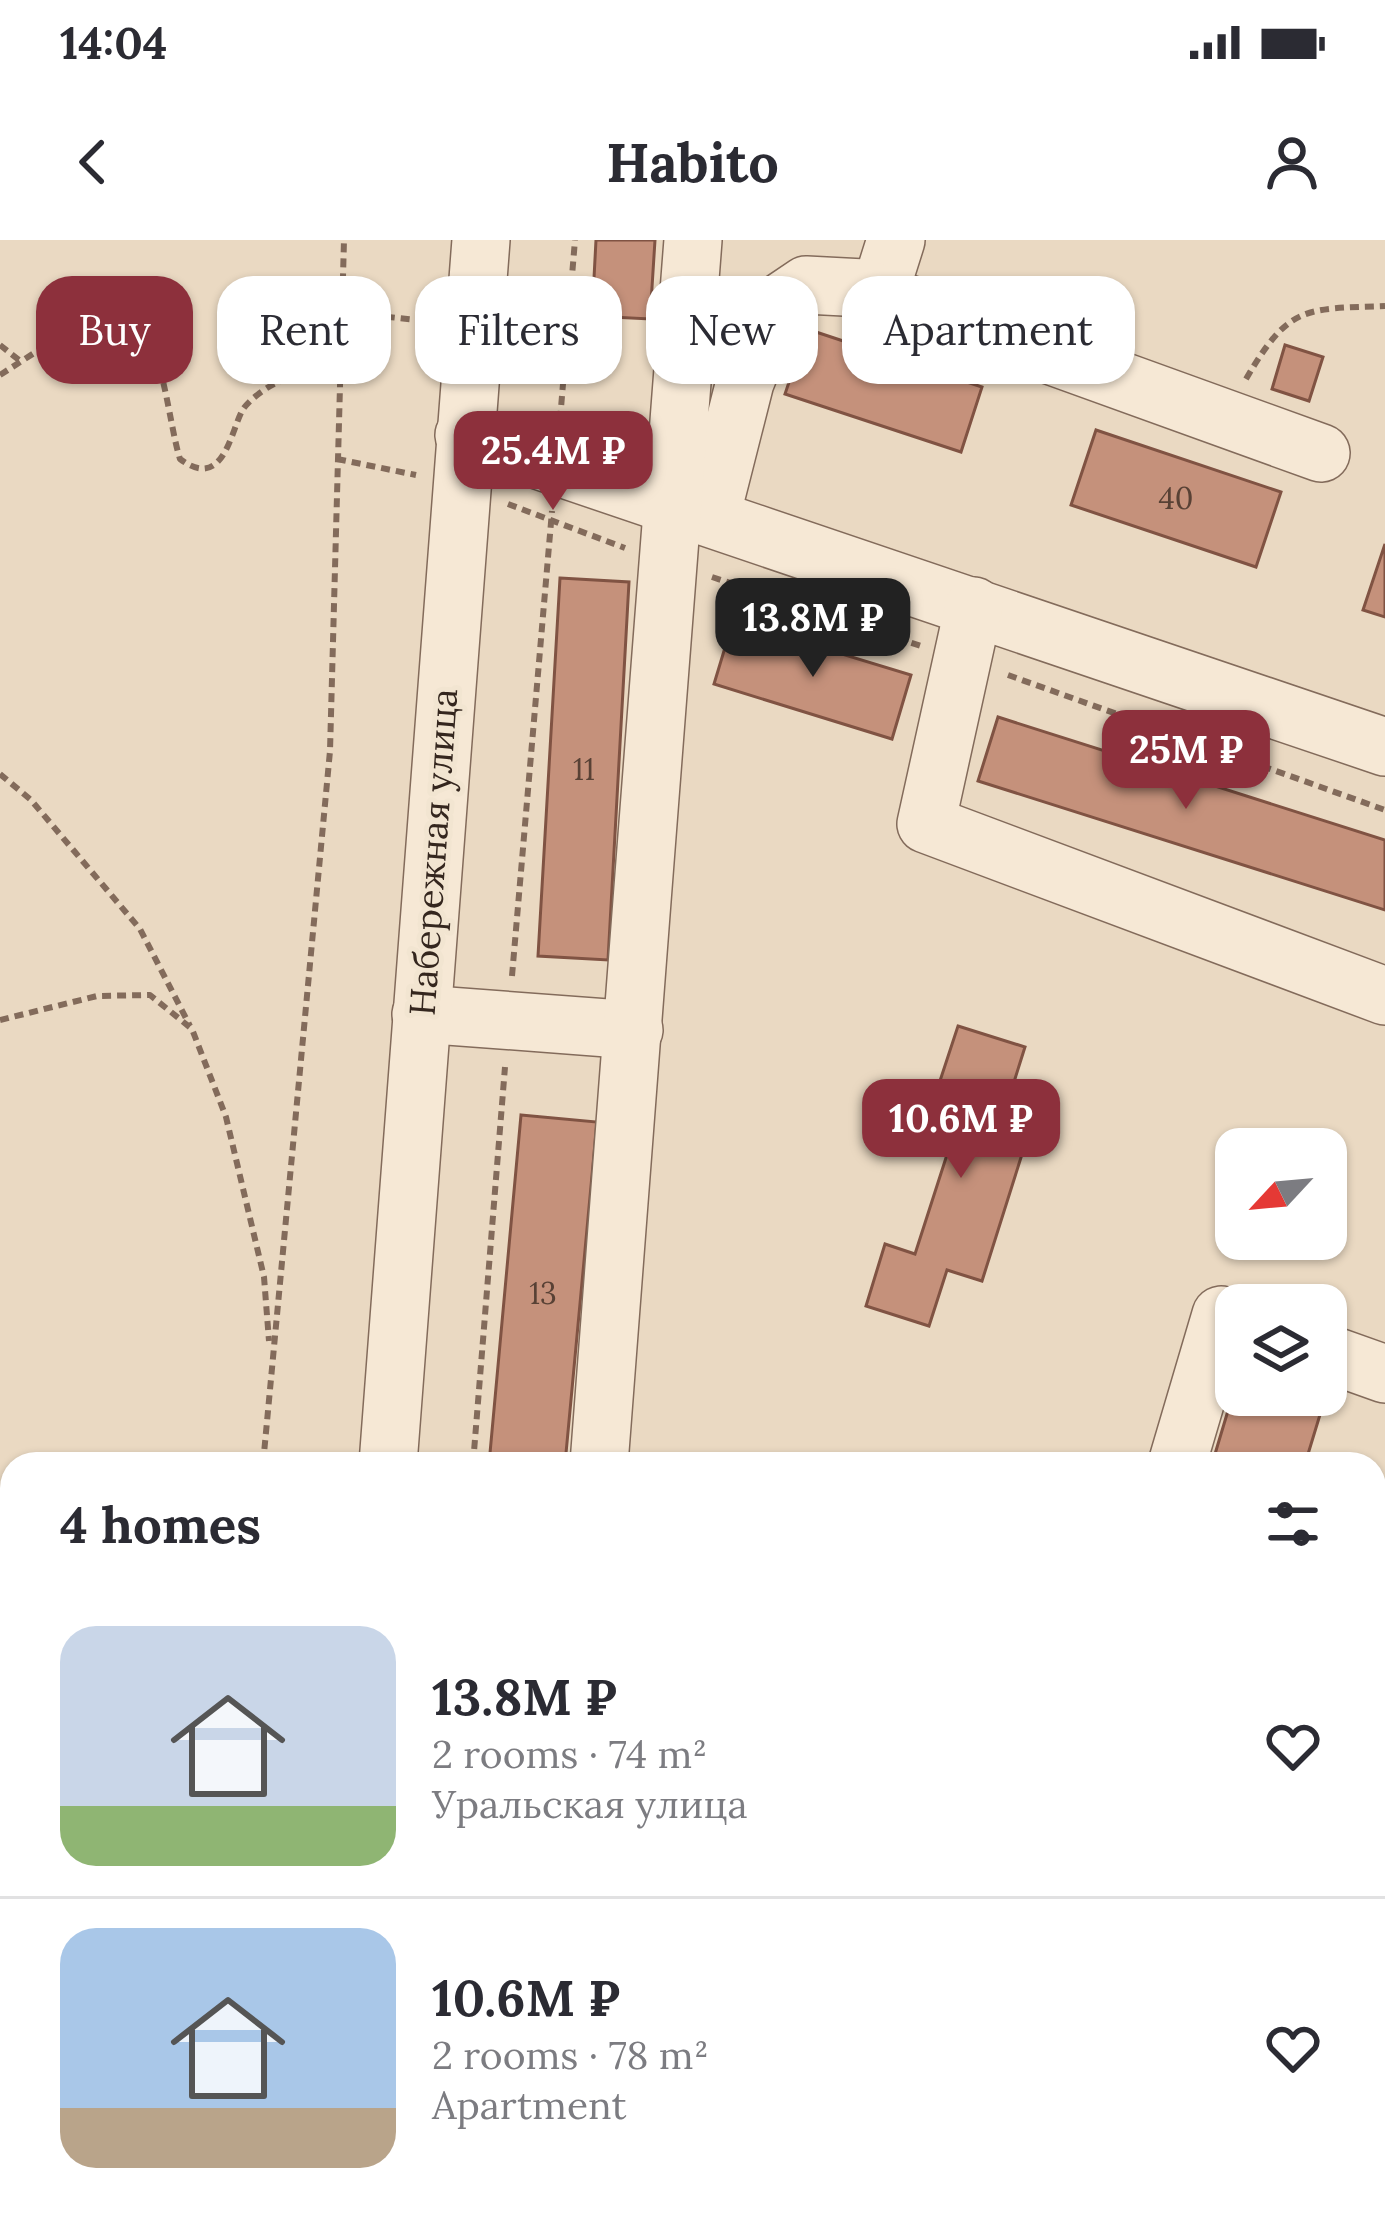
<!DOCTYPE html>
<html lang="en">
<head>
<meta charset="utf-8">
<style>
  body { margin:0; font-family:Lora,serif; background:#f2f2f3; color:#2b2b33; height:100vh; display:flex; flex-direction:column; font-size:45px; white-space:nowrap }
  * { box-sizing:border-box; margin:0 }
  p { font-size:39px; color:#7c7c81 }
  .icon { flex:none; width:66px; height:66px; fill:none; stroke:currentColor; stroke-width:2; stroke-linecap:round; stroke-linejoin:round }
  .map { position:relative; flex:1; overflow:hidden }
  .side { position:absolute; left:0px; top:1212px; width:1386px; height:768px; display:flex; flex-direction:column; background:#fff; border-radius:36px 36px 0 0; box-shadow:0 3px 9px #0004 }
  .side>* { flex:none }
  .hud { position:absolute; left:36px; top:36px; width:1314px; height:108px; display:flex; gap:24px }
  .needle { width:78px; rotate:244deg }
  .tools { position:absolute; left:1215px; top:888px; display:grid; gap:24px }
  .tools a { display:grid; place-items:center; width:132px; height:132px; border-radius:24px; background:#fff; box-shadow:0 3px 9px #0004; font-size:60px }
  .price { position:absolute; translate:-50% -102px; padding:0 27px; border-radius:24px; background:#8d303c; color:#fff; font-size:39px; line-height:78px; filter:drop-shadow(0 3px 6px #0008) }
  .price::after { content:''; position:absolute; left:50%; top:72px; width:36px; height:27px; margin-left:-18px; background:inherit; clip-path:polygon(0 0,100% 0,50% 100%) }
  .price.active { background:#222; color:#fff }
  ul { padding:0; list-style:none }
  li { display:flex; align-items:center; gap:36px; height:300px; padding:0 60px }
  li+li { border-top:3px solid #e1e1e2 }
  li span { display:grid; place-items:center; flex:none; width:336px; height:240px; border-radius:36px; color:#555 }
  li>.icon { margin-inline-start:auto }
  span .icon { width:144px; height:144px; fill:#fffc; stroke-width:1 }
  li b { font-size:51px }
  h2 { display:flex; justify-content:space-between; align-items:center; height:144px; padding:0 60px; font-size:51px }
  .pill { padding:0 42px; border-radius:36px; background:#fff; box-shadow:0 3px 9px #0004; font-size:42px; line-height:108px }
  .pill.active { background:#8d303c; color:#fff }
  .status { display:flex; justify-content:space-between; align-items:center; height:84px; padding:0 60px; background:#fff; direction:ltr }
  .status svg { height:33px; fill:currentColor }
  header { display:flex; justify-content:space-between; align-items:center; height:156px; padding:0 60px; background:#fff; font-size:54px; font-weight:800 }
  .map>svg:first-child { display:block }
  .building { fill:#c5917b; stroke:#805343; stroke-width:3 }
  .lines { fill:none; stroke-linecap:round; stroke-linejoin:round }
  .minor-casing { stroke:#836b5b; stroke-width:60 }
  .path { stroke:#836b5b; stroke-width:6; stroke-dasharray:9 6; stroke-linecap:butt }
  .minor { stroke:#f6e8d5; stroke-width:57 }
  .labels { text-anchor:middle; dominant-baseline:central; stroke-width:10; stroke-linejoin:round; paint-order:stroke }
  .number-label { font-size:30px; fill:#584135 }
  .street-label { font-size:36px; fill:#34261e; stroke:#f2e5d1 }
</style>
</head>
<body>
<div class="status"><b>14:04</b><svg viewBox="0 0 49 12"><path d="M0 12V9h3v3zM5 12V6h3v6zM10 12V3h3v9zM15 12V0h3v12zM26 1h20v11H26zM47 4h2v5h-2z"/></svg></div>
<header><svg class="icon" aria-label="back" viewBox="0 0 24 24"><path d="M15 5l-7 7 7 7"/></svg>Habito<svg class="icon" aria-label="person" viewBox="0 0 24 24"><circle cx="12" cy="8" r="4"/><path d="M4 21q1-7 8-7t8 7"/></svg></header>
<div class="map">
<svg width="1385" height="1980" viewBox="0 0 1385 1980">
  <rect width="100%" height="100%" fill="#ead9c2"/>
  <g class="building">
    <polygon points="596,0 655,0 650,79 592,76"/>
    <polygon points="807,89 982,147 961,212 785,154"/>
    <polygon points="1285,105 1323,117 1309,161 1272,149"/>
    <polygon points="1096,190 1281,252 1256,327 1071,265"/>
    <polygon points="1385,304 1385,377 1363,370"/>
    <polygon points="560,338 629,342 608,720 538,716"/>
    <polygon points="733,381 911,435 892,499 714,444"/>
    <polygon points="998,477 1385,600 1385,670 978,541"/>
    <polygon points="958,786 1025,807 1002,880 1030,889 982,1041 947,1030 929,1086 866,1066 885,1004 915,1014 963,865 935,856"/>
    <polygon points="521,875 597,882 565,1224 489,1224"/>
    <polygon points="1236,1144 1236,1155 1326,1155 1305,1224 1212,1224"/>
    <polygon points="1385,1688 1385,1908 1374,1941 1374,1721"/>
    <polygon points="984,1968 1091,1968 1087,1980 980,1980"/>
    <polygon points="433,1975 511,1980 433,1980"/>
  </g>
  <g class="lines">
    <g class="minor-casing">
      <g id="minor">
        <polyline points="879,54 896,0"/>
        <polyline points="464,195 1385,507"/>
        <polyline points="711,276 745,142 775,66 806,45 864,48 1321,213"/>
        <polyline points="974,366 926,584 1385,756"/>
        <polyline points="421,774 634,790"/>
        <polyline points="1326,1113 1385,1134"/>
        <polyline points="388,1224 481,0"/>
        <path d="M599,1224C632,816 659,408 693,0"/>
        <polyline points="1177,1224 1221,1075 1236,1081"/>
        <polyline points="1374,1389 1385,1358"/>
        <polyline points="693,1968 729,1980"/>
        <polyline points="1281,1968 1321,1980"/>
        <polyline points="328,1980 329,1968"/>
        <polyline points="556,1980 557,1968"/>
        <polyline points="929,1980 933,1968"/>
        <polyline points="1165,1980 1169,1968"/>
      </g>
    </g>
    <g class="path">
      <polyline points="341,72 427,81"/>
      <polyline points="518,89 567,93"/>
      <polyline points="0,105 19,120"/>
      <path d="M0,135L101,70C114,73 126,75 137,83C163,104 169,185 180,219C223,251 230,194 242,171C248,160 269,145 281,141C299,134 320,139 339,141"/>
      <path d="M1246,139C1289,65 1304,69 1385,66"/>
      <polyline points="560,180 575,0"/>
      <polyline points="337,219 416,235"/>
      <polyline points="508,264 625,308"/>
      <polyline points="712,337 921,406"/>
      <polyline points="1008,435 1385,570"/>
      <polyline points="0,534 31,560 140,689 190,786"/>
      <polyline points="512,736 552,271"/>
      <polyline points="0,780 97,756 150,755 192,789 226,877 264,1037 269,1101"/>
      <polyline points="263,1224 330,511 344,0"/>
      <polyline points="473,1224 505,827"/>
      <polyline points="1374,1307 1385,1275"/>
      <polyline points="0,1614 12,1605"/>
      <polyline points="0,1752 12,1761"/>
      <polyline points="0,1862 12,1862"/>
      <polyline points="76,1968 85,1980"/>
      <polyline points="375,1977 405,1980"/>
      <polyline points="196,1980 197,1968"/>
      <polyline points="412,1980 413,1968"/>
    </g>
    <use href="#minor" class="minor"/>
  </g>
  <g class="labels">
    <g class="number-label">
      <text x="1176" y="258">40</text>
      <text x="584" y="529">11</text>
      <text x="543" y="1053">13</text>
    </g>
    <g class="street-label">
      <text transform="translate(433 612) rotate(-86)">Набережная улица</text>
    </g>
  </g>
</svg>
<div class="tools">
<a><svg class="needle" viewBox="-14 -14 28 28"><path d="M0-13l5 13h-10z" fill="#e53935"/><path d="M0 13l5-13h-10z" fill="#7c7c81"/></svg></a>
<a><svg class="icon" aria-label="layers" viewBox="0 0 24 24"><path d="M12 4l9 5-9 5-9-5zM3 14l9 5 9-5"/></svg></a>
</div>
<b class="price" style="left:553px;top:273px">25.4M ₽</b>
<b class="price active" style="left:813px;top:440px">13.8M ₽</b>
<b class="price" style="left:1186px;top:572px">25M ₽</b>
<b class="price" style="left:961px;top:941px">10.6M ₽</b>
<div class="hud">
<a class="pill active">Buy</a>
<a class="pill">Rent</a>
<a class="pill">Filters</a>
<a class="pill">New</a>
<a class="pill">Apartment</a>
</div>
<section class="side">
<h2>4 homes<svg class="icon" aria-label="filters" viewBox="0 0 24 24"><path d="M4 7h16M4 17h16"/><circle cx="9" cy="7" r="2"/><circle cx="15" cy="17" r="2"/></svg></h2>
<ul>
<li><span style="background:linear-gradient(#c9d6e8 75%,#8fb573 0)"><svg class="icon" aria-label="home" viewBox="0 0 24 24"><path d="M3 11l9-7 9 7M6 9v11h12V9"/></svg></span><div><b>13.8M ₽</b><p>2 rooms · 74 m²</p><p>Уральская улица</p></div><svg class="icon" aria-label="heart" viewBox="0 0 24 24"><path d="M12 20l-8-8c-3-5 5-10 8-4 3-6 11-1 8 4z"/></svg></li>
<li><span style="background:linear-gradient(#a9c7e8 75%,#b9a48a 0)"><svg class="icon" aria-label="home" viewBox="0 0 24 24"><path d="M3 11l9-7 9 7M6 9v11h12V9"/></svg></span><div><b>10.6M ₽</b><p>2 rooms · 78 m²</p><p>Apartment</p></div><svg class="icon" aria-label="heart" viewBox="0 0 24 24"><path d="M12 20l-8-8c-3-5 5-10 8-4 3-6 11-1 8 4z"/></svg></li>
</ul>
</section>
</div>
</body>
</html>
